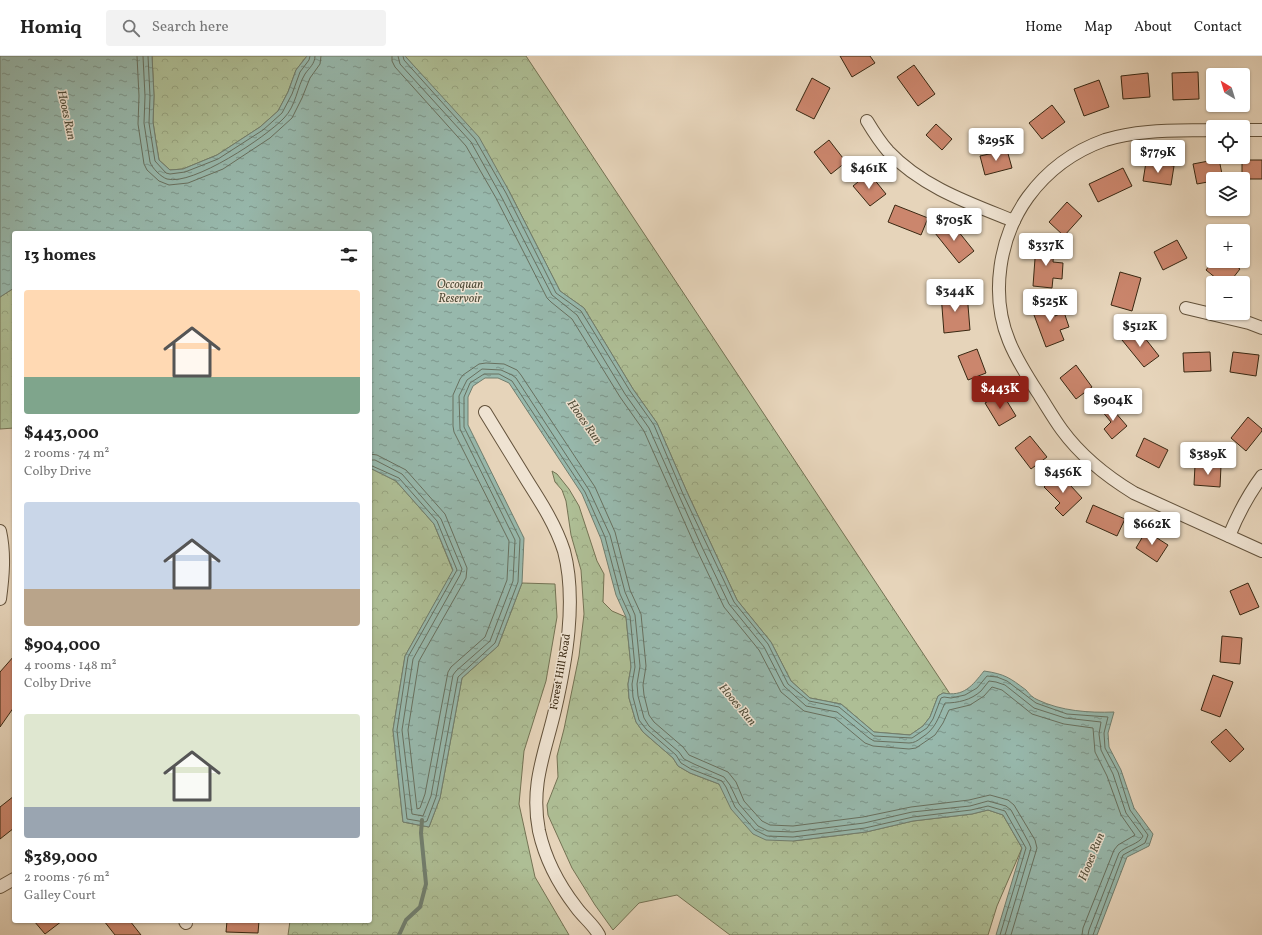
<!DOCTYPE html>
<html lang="en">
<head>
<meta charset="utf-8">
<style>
  body { margin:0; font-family:Vollkorn,serif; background:#f2f2f2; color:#222; height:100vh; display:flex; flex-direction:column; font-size:15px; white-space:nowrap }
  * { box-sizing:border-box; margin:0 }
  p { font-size:13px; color:#767676 }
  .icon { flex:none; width:22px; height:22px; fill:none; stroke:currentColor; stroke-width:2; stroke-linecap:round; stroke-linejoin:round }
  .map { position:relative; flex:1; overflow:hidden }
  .sheet { position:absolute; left:12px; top:175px; width:360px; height:692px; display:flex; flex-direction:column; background:#fff; border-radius:4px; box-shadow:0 1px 3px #0004 }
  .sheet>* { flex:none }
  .needle { width:26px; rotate:322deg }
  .fabs { position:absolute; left:1206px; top:12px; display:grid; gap:8px }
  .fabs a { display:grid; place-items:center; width:44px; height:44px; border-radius:4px; background:#fff; box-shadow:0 1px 3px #0004; font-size:20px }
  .price { position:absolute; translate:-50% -34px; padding:0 9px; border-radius:4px; background:#fff; color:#222; font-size:13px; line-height:26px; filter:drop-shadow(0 1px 2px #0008) }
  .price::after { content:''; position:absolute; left:50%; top:24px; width:12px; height:9px; margin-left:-6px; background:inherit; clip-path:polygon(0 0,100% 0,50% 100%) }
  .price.active { background:#8f2418; color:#fff }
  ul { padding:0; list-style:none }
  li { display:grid; align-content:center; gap:8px; height:212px; padding:0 12px }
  li span { display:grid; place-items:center; height:124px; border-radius:4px; color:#555 }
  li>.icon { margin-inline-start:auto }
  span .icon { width:72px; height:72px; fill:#fffc; stroke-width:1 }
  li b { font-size:17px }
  h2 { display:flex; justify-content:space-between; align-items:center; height:48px; padding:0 12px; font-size:17px }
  header { display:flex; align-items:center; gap:24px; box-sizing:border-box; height:56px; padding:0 20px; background:#fff; border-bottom:1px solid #e0e0e0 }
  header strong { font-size:19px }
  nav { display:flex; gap:22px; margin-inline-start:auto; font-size:14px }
  .search { width:280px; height:36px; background:#f2f2f2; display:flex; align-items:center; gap:10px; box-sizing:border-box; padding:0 14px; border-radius:4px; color:#767676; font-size:15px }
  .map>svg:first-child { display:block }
  .forest { fill:url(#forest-crowns); stroke:#747354 }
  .water { fill:url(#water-ripples); stroke:#717e6e }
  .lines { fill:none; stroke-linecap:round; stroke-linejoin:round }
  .shore { stroke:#68705f; stroke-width:1 }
  .stream { stroke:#717e6e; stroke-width:4 }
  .building { fill:#cb866d; stroke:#392812 }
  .minor-casing { stroke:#64533c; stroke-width:14 }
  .minor { stroke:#efe3d2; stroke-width:12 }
  .labels { text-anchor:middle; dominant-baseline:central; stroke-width:3; stroke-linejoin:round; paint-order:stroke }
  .street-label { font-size:11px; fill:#392812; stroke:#efe3d2 }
  .water-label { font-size:12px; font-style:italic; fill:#504c38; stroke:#efe3d2 }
</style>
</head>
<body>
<header>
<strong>Homiq</strong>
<div class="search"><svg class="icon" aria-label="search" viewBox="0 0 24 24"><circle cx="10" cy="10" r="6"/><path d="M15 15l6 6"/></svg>Search here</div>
<nav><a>Home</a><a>Map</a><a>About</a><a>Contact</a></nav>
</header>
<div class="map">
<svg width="1262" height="879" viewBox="0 0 1262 879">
  <defs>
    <pattern id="forest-crowns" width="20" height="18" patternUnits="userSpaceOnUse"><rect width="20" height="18" fill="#aebe95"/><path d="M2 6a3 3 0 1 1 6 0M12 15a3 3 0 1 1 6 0" fill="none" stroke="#96a37f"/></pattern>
    <pattern id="water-ripples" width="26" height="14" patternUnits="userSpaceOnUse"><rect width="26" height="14" fill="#97b8ac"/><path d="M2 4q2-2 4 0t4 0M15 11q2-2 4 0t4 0" fill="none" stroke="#7c968b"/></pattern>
  </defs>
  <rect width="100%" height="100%" fill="#e6d4ba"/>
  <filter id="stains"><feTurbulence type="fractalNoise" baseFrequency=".005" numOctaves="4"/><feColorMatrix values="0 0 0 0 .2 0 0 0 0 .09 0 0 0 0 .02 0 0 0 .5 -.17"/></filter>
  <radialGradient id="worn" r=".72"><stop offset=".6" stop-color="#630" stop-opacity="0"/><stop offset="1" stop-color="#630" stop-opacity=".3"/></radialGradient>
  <g class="forest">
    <polygon points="152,0 307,0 296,14 288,36 278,55 260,71 217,99 183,113 170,114 159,104 156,86 153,66 154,40"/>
    <polygon points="405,0 526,0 950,638 943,637 938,640 930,661 923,670 910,679 874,676 841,648 810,642 791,625 771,586 737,544 687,436 657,367 633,333 584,252 560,235 509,135 433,32"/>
    <polygon points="14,232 14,372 0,373 0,241"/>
    <polygon points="370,412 396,425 434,468 453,515 405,600 393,674 403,766 429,771 440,742 462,622 498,590 522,527 555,528 557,561 546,625 524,695 519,748 535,821 569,879 288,879 290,865 370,865"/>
    <polygon points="552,415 557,418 569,433 579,450 597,505 604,518 603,546 612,555 626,561 631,611 628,628 629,642 636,666 643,676 673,702 678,710 690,717 719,728 722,733 793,785 866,776 913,765 972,758 988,754 1003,759 1022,792 997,850 988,879 730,879 677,839 639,847 613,874 595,849 572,812 548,759 547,749 558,721 557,700 564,673 579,600 584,558 581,514 571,479 566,445 562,434 555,426"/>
  </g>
  <path class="water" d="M0,0H152L154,40L153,66L156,86L159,104L170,114L183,113L217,99L260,71L278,55L288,36L296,14L307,0H405L479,81L509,135L560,235L584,252L633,333L657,367L687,436L737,544L771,586L791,625L810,642L841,648L874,676L910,679L923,670L930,661L938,640L943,637C964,641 972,630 984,615C1005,618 1010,622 1026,634C1029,638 1033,642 1038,644C1061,655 1089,657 1114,656L1108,677L1109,691L1121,714L1134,752L1153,778L1149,790L1127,801L1097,879H996L1022,792L1003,759L988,754L972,758L913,765L866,776L793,785L766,784L753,778L731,753L719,728L690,717L678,710L673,702L643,676L636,666L629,642L628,628L631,611L626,561L616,539L601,483L582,438L509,327L498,322H485L473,330L468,341V369L524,482L522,527L498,590L462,622L440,742L429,771L403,766L393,674L405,600L453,514L434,468L396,425L370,412V177H14V232L0,241Z"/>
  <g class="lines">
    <g class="shore">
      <polyline points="137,0 139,40 138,68 144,108 147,114 159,125 169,129 188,127 223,113 270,82 292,62 302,42 310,22 320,8 321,0"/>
      <path d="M143,0L145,40L144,67L150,106C152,112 161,121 167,123C193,130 266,81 284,62C296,50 297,31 305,18C309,12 315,8 315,0"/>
      <polyline points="148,0 150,40 149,67 155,105 166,117 170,118 185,116 218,103 263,74 282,57 292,38 300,16 309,4 310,0"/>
      <polyline points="392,0 392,5 395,11 466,90 496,142 547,242 551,246 572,263 620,341 644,375 696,492 724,551 759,594 781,636 804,655 835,662 865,687 873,690 909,693 916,692 935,679 943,667 949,654 970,649 984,640 992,631 1002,634 1032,658 1064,668 1093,672 1095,696 1107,720 1121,759 1135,779 1118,789 1114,794 1083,872 1082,879"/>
      <path d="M398,0L400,8L471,86L501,140L552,239L577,259L625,338L649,372L701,489L729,548L764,591L784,630L806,650L837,656L869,682L874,685L909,687C914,687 917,685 921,682C936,673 938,662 945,647C958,647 971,644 981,635C984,632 986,628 989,625L996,626L1005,629L1034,652L1065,662L1101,666L1099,678L1101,694L1113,718L1126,757L1143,780C1140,788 1125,790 1119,797L1089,874L1088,879"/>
      <polyline points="403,0 404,4 475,83 506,137 556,237 581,255 630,335 654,369 683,438 734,546 768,588 788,628 809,645 839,651 874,680 912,682 927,672 933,663 941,642 944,641 951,642 965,639 977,632 987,620 997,621 1007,625 1036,647 1067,658 1108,661 1104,677 1105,692 1118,716 1130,754 1148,779 1145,787 1123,799 1093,879"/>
      <polyline points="370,398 377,399 406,414 445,458 467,512 466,522 419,605 408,674 417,753 420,752 425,738 448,616 451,611 485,581 507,524 509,485 454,376 453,370 453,339 460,323 463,319 479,308 486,307 504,308 517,314 521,319 595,431 615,476 630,534 641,558 646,610 643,629 644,639 649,659 654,666 683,691 689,699 728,716 736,726 744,745 762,765 770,769 793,770 863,761 911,751 969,744 990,739 1008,744 1014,749 1035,784 1037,792 1011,879"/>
      <polyline points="370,404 375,404 402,418 441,463 462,513 460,519 413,603 402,674 412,758 423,760 431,740 453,619 456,615 490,585 513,525 515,484 460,373 459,340 467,324 482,313 501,314 512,319 516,322 589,434 610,479 625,536 635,559 640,610 637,628 638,640 644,662 649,670 679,696 684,703 694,708 724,721 730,729 739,748 758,770 768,775 793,776 864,767 912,756 970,750 988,745 1006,750 1011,754 1029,787 1031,792 1005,879"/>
      <polyline points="370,409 399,422 437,465 457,514 408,601 397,674 407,763 425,766 427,765 436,741 458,621 495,587 518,526 520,483 464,371 464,341 470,327 484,318 499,318 512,325 585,436 605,481 620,538 630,560 635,611 632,628 633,641 639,664 646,673 676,699 681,707 691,713 722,725 726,731 735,751 755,774 767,780 793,781 865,772 913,761 971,754 988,750 1005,755 1026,792 1000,879"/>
    </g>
    <polyline class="stream" points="399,879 406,864 420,851 426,828 421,777 422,764"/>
  </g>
  <g class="building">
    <polygon points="840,0 870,0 875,7 852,21"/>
    <polygon points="914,9 935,38 918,50 897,21"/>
    <polygon points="1198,16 1199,43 1173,44 1172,17"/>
    <polygon points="1148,17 1150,41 1123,43 1121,20"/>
    <polygon points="812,22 830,32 814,63 796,54"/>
    <polygon points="1099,24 1109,51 1084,60 1074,33"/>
    <polygon points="1052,49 1065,66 1042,83 1029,67"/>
    <polygon points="936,68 952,83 942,94 926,79"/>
    <polygon points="829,84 846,106 831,118 814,96"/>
    <polygon points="1007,94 1012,112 985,119 980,100"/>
    <polygon points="1219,103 1223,123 1213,123 1213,125 1197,128 1193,108"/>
    <rect x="1242" y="104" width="20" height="19"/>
    <polygon points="1146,106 1174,110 1171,129 1143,125"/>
    <polygon points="1123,112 1132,130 1098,146 1089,128"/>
    <polygon points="869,117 886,138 870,150 853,130"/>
    <polygon points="1067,146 1082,160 1064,180 1049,166"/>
    <polygon points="895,149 928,162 921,179 888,166"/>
    <polygon points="950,165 974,195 959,207 935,177"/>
    <polygon points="1177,184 1187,202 1163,214 1154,196"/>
    <polygon points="1036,189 1054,191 1053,206 1063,207 1062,223 1053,222 1052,232 1033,230"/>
    <polygon points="1213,205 1229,205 1240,213 1229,227 1222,227 1206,214"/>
    <polygon points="1120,216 1141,222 1132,255 1111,249"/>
    <polygon points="967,237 970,274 944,277 941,238"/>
    <polygon points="1049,244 1055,260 1064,256 1069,271 1060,274 1064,284 1046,291 1031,251"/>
    <polygon points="1137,272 1159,300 1144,311 1122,284"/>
    <polygon points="977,293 986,317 968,324 958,300"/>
    <polygon points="1210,296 1211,315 1184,316 1183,297"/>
    <polygon points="1233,296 1259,299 1256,320 1230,316"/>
    <polygon points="1076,309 1092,331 1076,343 1060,322"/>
    <polygon points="1002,337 1016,360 999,370 985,347"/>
    <polygon points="1108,348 1127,370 1112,383 1104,373 1111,366 1101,354"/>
    <polygon points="1248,361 1262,373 1262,375 1246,395 1231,382"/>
    <polygon points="1030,380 1047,401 1031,413 1015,392"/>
    <polygon points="1144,382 1168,394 1159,412 1136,400"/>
    <polygon points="1195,409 1221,410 1220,431 1194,429"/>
    <polygon points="1059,417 1082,442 1063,460 1055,452 1060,447 1044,431"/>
    <polygon points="1093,449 1125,463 1117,480 1086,466"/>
    <polygon points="1146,475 1168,489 1157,506 1136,492"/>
    <polygon points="1248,527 1259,551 1240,559 1230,535"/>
    <polygon points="1222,580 1242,582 1240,608 1220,606"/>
    <polygon points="14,600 14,651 0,671 0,616"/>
    <polygon points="1213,619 1233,626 1220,661 1201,654"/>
    <polygon points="1226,673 1244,693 1230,706 1211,686"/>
    <polygon points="14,740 14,772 0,783 0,751"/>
    <polygon points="34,865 62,865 45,878"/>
    <polygon points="104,865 130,865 141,879 115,879"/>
    <polygon points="227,865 259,865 258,877 226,876"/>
  </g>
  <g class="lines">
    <g class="minor-casing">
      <g id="minor">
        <path d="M867,65C873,75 880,86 888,95C922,131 969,147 1014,165"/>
        <path d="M1213,74C1177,75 1140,73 1105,84C1074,95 1047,115 1028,141C999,181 990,239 1009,285C1017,305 1029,323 1040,340C1047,351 1054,363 1062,374C1081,400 1106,420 1134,437L1262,495"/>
        <polyline points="1243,74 1262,74"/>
        <polyline points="1186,252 1249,267 1262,272"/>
        <path d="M485,356C499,379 513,402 528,426C542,448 556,470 564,495C577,544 566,606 555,654C545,697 530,729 539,775C545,802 559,829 576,851C583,861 593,868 599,879"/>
        <path d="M0,475C5,498 3,520 0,543"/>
        <path d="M1229,480C1238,458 1248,439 1262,420"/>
        <polyline points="0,831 14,823"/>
        <polyline points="185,865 186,867"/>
      </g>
    </g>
    <use href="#minor" class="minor"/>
  </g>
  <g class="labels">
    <g class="street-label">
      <text transform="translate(561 616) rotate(-80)">Forest Hill Road</text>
    </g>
    <g class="water-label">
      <text transform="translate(66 59) rotate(78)">Hooes Run</text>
      <text x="460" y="229">Occoquan<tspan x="460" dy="14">Reservoir</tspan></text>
      <text transform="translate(584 366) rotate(55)">Hooes Run</text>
      <text transform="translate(737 649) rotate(50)">Hooes Run</text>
      <text transform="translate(1092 801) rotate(-68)">Hooes Run</text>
    </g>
  </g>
  <rect width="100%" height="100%" filter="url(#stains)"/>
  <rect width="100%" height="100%" fill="url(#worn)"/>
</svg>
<div class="fabs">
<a><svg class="needle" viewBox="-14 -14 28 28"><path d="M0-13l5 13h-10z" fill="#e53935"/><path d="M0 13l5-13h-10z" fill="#767676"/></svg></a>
<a><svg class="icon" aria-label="locate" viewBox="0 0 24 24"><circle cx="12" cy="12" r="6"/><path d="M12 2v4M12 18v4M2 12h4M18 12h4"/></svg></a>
<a><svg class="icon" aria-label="layers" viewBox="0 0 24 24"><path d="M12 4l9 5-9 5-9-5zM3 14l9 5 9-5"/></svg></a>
<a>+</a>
<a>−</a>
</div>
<b class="price" style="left:996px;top:106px">$295K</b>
<b class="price" style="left:1158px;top:118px">$779K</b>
<b class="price" style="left:869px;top:134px">$461K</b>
<b class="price" style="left:954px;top:186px">$705K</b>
<b class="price" style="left:1046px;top:211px">$337K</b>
<b class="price" style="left:955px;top:257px">$344K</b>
<b class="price" style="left:1050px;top:267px">$525K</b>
<b class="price" style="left:1140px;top:292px">$512K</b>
<b class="price active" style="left:1000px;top:354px">$443K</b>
<b class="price" style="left:1113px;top:366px">$904K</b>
<b class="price" style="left:1208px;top:420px">$389K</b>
<b class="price" style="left:1063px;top:438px">$456K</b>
<b class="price" style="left:1152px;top:490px">$662K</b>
<section class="sheet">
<h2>13 homes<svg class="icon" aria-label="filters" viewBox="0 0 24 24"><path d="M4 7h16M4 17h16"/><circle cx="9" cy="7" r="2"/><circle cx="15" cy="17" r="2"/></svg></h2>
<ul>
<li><span style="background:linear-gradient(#ffd9b3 70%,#7fa58c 0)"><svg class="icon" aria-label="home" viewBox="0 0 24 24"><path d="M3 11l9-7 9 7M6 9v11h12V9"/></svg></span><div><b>$443,000</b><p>2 rooms · 74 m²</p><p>Colby Drive</p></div></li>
<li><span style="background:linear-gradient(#c9d6e8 70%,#b9a48a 0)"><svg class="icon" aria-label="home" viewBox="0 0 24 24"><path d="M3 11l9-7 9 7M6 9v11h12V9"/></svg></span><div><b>$904,000</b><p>4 rooms · 148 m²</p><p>Colby Drive</p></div></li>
<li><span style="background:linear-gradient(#dfe7d0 75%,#9aa5b1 0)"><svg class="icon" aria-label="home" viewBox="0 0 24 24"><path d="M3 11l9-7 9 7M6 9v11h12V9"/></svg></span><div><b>$389,000</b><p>2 rooms · 76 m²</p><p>Galley Court</p></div></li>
</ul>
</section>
</div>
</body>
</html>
